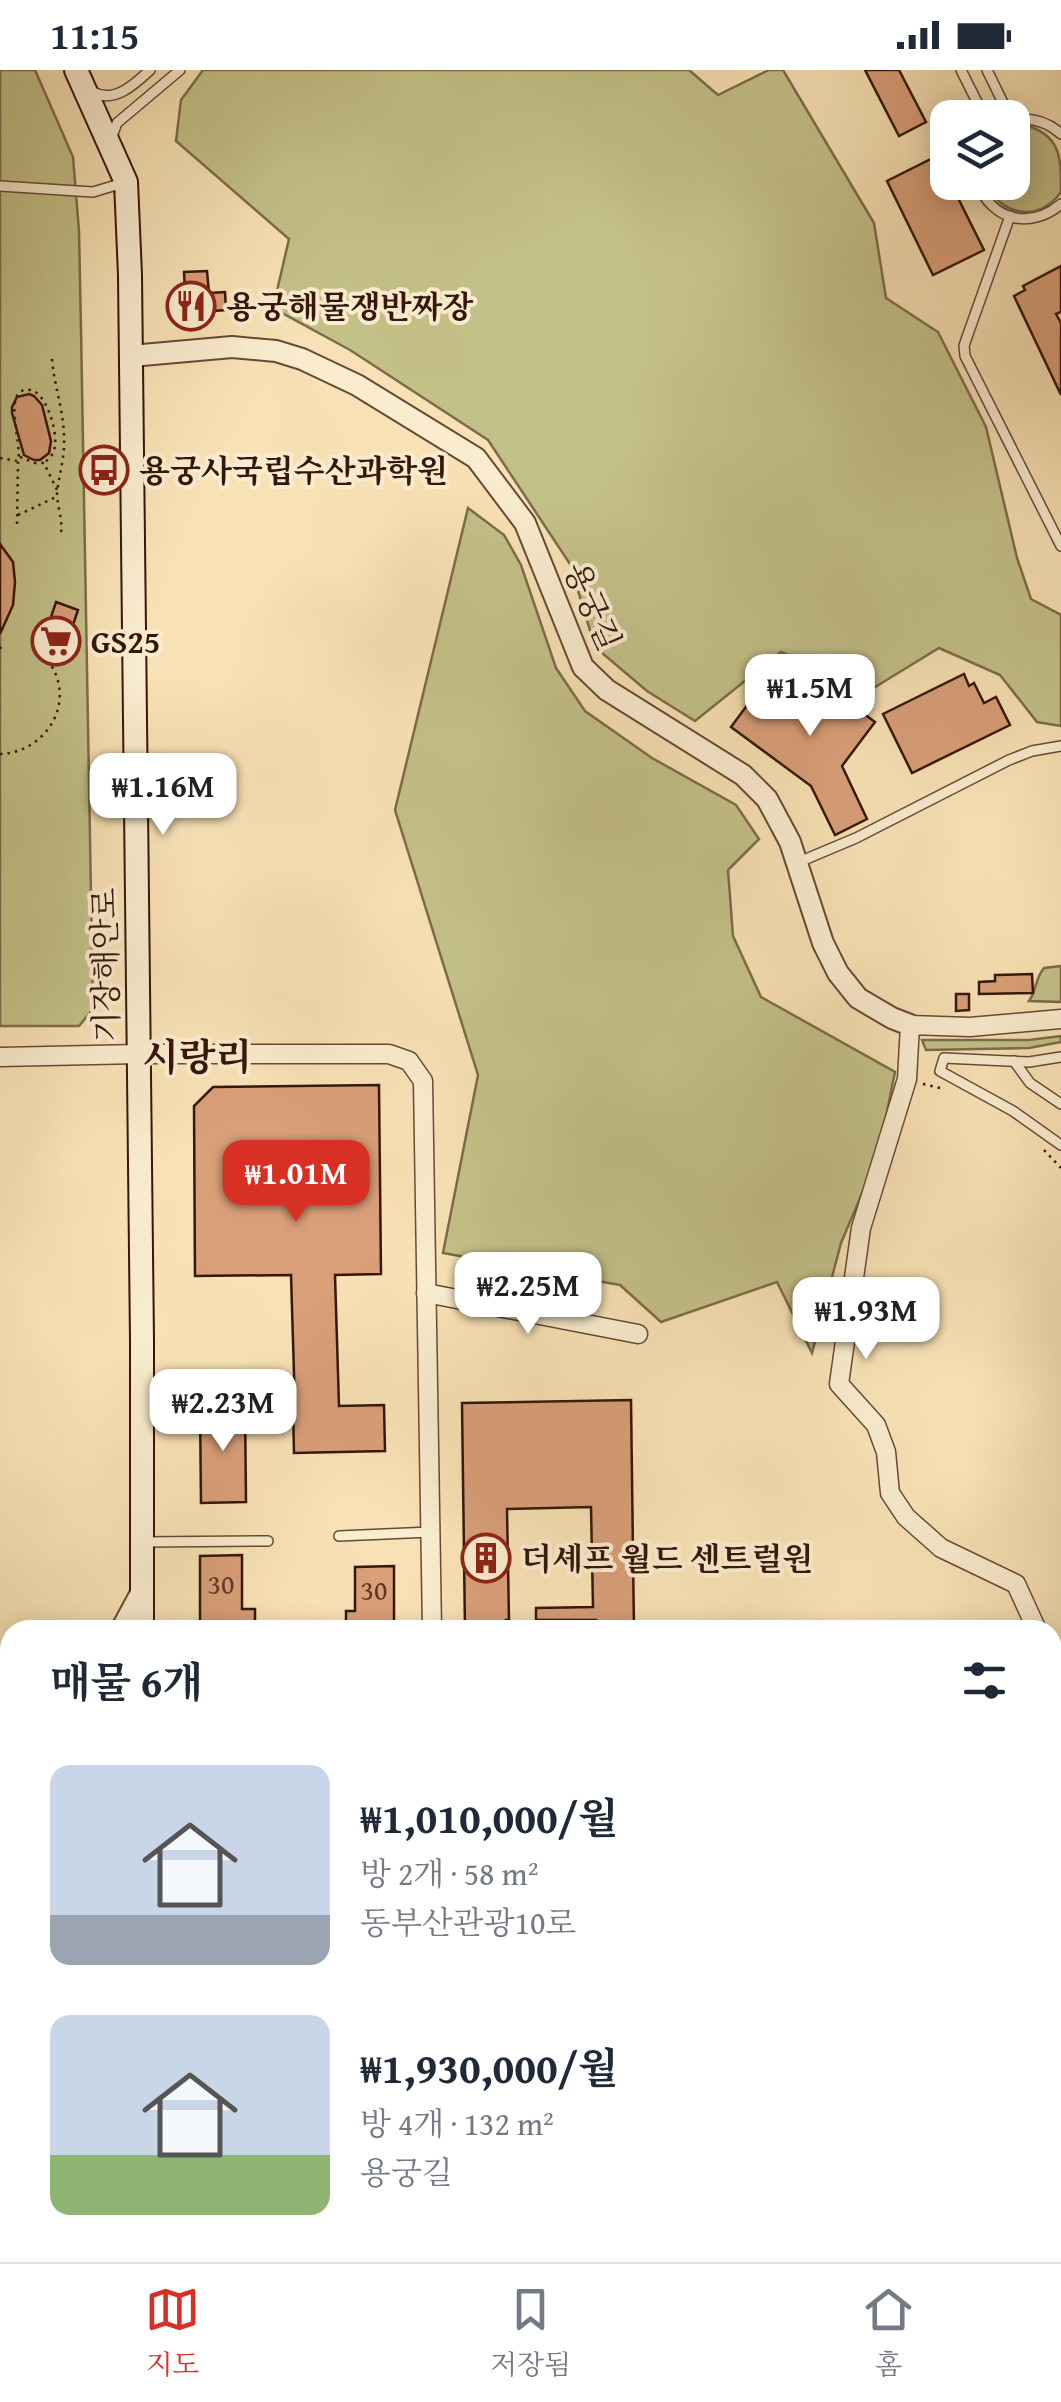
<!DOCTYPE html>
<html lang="ko">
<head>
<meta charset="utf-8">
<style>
  body { margin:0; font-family:"Gentium Book Plus","Noto Serif KR",serif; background:#f6f6f7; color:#1f2937; height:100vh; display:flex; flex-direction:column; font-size:38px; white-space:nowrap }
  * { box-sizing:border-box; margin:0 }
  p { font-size:32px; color:#747a83 }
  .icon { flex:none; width:55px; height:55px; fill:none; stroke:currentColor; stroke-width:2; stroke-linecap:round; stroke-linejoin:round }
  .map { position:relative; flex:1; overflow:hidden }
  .details { position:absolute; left:0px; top:1550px; width:1062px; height:642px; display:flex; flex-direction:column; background:#fff; border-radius:30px 30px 0 0; box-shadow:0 5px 25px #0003 }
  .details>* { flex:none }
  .buttons { position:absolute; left:930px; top:30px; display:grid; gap:20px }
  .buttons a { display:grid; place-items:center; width:100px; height:100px; border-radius:20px; background:#fff; box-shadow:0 5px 25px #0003; font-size:50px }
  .price { position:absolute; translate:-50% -85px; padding:0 22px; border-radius:20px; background:#fff; color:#222; font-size:32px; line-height:65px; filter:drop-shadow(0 2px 5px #0008) }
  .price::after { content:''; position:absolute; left:50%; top:60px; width:30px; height:22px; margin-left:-15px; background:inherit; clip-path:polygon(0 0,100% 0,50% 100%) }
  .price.selected { background:#d93025; color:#fff }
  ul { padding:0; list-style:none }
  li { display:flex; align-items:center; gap:30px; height:250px; padding:0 50px }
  li span { display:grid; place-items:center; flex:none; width:280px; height:200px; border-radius:20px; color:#555 }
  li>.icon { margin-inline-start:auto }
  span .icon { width:120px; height:120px; fill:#fffc; stroke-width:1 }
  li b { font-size:42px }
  h2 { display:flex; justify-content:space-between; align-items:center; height:120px; padding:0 50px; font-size:42px }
  .status { display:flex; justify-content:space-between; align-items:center; height:70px; padding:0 50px; background:#fff; direction:ltr }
  .status svg { height:28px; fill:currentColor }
  .tab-bar { display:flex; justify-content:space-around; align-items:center; height:140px; border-top:2px solid #e0e1e3; background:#fff; font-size:28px; color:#747a83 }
  .tab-bar a { display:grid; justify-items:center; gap:5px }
  .tab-bar .selected { color:#d93025 }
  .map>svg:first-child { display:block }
  .green { fill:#c4c188; stroke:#7c6c49; stroke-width:2.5 }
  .building { fill:#d99f78; stroke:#35160a; stroke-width:2.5 }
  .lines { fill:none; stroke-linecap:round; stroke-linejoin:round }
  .service-casing { stroke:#664935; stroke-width:12 }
  .minor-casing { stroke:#664935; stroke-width:21 }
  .tertiary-casing { stroke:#664935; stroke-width:24 }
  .secondary-casing { stroke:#35160a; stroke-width:26 }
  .path { stroke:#35160a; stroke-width:2.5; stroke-dasharray:2.5 5; stroke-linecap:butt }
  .service { stroke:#faeccf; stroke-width:9 }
  .minor { stroke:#faeccf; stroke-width:18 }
  .tertiary { stroke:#faeccf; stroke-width:20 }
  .secondary { stroke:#faeccf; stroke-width:22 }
  .labels { text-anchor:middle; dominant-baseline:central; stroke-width:8; stroke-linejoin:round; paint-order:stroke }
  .number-label { font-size:28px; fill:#5e3826 }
  .poi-label { font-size:32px; font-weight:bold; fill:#35160a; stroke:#faeccf; text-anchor:start }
  .street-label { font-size:32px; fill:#35160a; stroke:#faeccf }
  .quarter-label { font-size:38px; font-weight:bold; fill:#35160a; stroke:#faeccf }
</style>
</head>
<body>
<div class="status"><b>11:15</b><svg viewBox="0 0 49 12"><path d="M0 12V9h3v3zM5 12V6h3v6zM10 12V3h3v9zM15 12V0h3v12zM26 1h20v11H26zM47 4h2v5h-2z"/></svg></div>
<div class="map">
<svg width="1061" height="2192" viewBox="0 0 1061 2192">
  <rect width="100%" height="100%" fill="#f8e2b5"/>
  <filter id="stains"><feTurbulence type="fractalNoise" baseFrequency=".002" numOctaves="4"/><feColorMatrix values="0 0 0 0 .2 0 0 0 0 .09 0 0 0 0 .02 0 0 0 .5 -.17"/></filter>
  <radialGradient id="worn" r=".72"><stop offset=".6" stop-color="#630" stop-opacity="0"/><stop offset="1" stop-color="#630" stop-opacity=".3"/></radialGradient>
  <g class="green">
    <polygon points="0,0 35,0 73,87 79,161 81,260 93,939 79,956 0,956"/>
    <polygon points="203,0 689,0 718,25 769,0 783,0 874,153 886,228 938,262 986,357 1017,488 1031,529 1061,545 1061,656 1037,652 1000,605 939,578 872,619 844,610 781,582 695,651 647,621 595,577 570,494 488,370 350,280 273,238 289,169 176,71 181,30"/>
    <path d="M1031,57C1061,68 1061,89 1061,122C1038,154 1001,145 985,113L1012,112L1013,60Z"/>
    <polygon points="468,438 504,465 521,495 556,598 585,641 652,688 736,735 759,769 728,800 733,866 761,927 895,1002 878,1086 841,1173 812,1283 777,1212 661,1252 620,1215 443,1183 478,1005 395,740"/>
    <path d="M1061,896V932L1029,931C1037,920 1035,908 1044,898Z"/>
    <polygon points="1061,966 1061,972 1029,978 926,980 922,970 1029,970"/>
  </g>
  <g class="building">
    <polygon points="865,0 899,0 926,52 899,66"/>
    <polygon points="937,86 948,107 948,112 950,112 984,180 933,205 887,111"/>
    <polygon points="1061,196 1061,242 1056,244 1061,253 1061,325 1014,226 1025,220 1023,216"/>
    <polygon points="207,201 209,223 225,222 226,240 186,243 184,202"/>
    <polygon points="29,324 34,326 42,335 51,371 49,383 40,390 34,390 24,385 12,343 12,337 17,327"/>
    <polygon points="0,474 13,492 15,512 13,535 0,564"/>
    <polygon points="56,532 78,540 64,582 42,574"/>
    <polygon points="792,591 875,652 842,696 867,749 835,765 811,716 731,657 754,626 762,631"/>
    <polygon points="964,604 969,616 974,613 984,633 996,627 1010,655 912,703 883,644"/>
    <polygon points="1032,904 1033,923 979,924 979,912 995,911 995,905"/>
    <polygon points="956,924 969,924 969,940 956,941"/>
    <polygon points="379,1015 381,1204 335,1205 339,1336 384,1335 385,1381 294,1383 293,1338 295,1337 291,1205 195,1206 194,1036 213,1017"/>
    <polygon points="631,1330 634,1560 595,1560 596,1550 536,1550 536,1538 593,1537 591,1437 507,1439 509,1550 506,1550 507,1560 465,1560 462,1333"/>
    <polygon points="245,1335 246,1432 201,1433 200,1336"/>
    <polygon points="242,1485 242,1539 255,1539 255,1560 200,1560 200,1486"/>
    <polygon points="394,1496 394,1560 346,1560 346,1541 355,1541 355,1497"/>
  </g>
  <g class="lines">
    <g class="service-casing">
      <g id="service">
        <polyline points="961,0 985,48"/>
        <polyline points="987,0 1007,41 1018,49"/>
        <path d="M93,22C114,34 135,14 150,0"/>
        <path d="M1013,50C1032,47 1047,51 1061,64"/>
        <polyline points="111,69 117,53 180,0"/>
        <path d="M977,112C992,151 1030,160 1061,134"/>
        <polyline points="0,116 93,122 123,113"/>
        <polyline points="1010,146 967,267 964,276 965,286 1061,476"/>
        <polyline points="799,792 856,768 1009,690 1032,681 1061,676"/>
        <polyline points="1061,987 1029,992 944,988 940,1001 1013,1041 1061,1075"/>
        <polyline points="1014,991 1030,1013 1061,1034"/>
        <polyline points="339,1466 431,1462"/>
        <polyline points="144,1472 268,1471"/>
      </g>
    </g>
    <g class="minor-casing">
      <g id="minor">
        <polyline points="0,987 139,984 389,984 409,991 423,1011 432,1560"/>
        <polyline points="426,1223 638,1264"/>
        <polyline points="1037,1560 1016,1514 941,1478 906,1447 890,1423 886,1382 876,1355 839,1314 861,1158 907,1009 910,955 970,957 1061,949"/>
        <polyline points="1052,1596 1061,1616"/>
        <polyline points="1052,2074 1061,2081"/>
        <polyline points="1061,2108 1061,2115"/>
        <polyline points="264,2182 264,2192"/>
        <polyline points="763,2192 770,2182"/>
      </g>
    </g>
    <g class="tertiary-casing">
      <g id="tertiary">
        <polyline points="131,286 232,277 276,281 302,289 357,315 476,388 525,453 583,597 607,620 743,705 767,729 790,772 823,873 838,903 858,928 892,948 910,955"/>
        <polyline points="121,1560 141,1523"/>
      </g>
    </g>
    <g class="secondary-casing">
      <g id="secondary">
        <polyline points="76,0 126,112 130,205 142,1271 142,1560"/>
        <polyline points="0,1624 10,1625"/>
        <polyline points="114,2192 114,2182"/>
      </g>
    </g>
    <g class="path">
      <path d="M52,289C54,316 64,341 64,368C65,387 59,405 57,423C57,437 63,449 61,463"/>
      <polyline points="20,387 35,393 44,393 57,420"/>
      <polyline points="0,388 17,391"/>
      <polyline points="18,445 56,427"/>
      <path d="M17,454L18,392C23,375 0,315 31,320C46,323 57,360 55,374C55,383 50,388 44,393"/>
      <polyline points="0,579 1,576"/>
      <path d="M0,684C39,683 71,644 56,605C51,592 41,583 32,573"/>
      <polyline points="923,1014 944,1019"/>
      <polyline points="1044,1080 1061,1098"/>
    </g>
    <use href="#service" class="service"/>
    <use href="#minor" class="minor"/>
    <use href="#tertiary" class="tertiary"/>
    <use href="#secondary" class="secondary"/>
  </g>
  <defs>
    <g id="restaurant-ring" transform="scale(2.5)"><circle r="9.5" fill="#faeccf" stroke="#8f2418" stroke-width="1.5"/><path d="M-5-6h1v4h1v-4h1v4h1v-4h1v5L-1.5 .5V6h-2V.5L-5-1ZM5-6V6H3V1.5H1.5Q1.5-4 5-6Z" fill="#8f2418"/></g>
    <g id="bus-ring" transform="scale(2.5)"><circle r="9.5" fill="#faeccf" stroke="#8f2418" stroke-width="1.5"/><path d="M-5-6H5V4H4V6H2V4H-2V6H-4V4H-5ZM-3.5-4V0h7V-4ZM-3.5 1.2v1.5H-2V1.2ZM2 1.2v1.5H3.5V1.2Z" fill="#8f2418"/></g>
    <g id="supermarket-ring" transform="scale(2.5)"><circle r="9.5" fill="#faeccf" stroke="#8f2418" stroke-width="1.5"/><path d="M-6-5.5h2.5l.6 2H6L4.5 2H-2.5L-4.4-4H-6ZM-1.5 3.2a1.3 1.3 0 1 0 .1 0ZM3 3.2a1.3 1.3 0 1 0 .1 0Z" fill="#8f2418"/></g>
    <g id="building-ring" transform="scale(2.5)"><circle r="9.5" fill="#faeccf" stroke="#8f2418" stroke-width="1.5"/><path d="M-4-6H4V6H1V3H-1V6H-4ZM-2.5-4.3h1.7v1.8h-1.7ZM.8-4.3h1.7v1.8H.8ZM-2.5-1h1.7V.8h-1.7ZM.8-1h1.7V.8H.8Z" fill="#8f2418"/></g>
  </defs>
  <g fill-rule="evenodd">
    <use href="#restaurant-ring" x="191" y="236"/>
    <use href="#bus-ring" x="104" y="400"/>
    <use href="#supermarket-ring" x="56" y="571"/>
    <use href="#building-ring" x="486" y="1488"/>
  </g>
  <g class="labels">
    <g class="number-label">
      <text x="221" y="1513">30</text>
      <text x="374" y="1519">30</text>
    </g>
    <g class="poi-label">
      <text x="226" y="236">용궁해물쟁반짜장</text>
      <text x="139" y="400">용궁사국립수산과학원</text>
      <text x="91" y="571">GS25</text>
      <text x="521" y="1488">더셰프 월드 센트럴원</text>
    </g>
    <g class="street-label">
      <text transform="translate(593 536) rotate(66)">용궁길</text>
      <text transform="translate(105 895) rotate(-91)">기장해안로</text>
    </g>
    <g class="quarter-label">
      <text x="197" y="986">시랑리</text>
    </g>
  </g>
  <rect width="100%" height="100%" filter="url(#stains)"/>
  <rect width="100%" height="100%" fill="url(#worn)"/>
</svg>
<div class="buttons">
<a><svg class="icon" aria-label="layers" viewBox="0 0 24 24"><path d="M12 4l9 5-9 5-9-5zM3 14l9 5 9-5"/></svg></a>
</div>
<b class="price" style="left:810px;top:669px">₩1.5M</b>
<b class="price" style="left:163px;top:768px">₩1.16M</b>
<b class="price selected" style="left:296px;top:1155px">₩1.01M</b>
<b class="price" style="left:528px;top:1267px">₩2.25M</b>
<b class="price" style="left:866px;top:1292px">₩1.93M</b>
<b class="price" style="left:223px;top:1384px">₩2.23M</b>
<section class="details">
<h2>매물 6개<svg class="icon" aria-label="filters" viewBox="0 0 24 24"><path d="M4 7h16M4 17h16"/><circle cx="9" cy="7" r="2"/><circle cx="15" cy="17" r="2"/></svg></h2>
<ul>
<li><span style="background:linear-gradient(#c9d6e8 75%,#9aa5b1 0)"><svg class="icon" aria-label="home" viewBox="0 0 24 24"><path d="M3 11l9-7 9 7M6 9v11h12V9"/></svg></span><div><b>₩1,010,000/월</b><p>방 2개 · 58 m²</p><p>동부산관광10로</p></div></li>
<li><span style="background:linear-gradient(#c9d6e8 70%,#8fb573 0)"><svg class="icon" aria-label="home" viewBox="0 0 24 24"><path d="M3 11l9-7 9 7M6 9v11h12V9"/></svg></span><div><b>₩1,930,000/월</b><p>방 4개 · 132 m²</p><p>용궁길</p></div></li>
</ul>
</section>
</div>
<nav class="tab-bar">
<a class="selected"><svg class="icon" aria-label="map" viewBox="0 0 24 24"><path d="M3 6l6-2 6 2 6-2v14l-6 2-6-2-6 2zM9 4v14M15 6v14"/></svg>지도</a>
<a><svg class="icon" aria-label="saved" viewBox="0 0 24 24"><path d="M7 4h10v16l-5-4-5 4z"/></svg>저장됨</a>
<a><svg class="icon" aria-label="home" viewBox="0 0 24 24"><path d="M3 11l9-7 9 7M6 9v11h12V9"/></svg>홈</a>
</nav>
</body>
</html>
